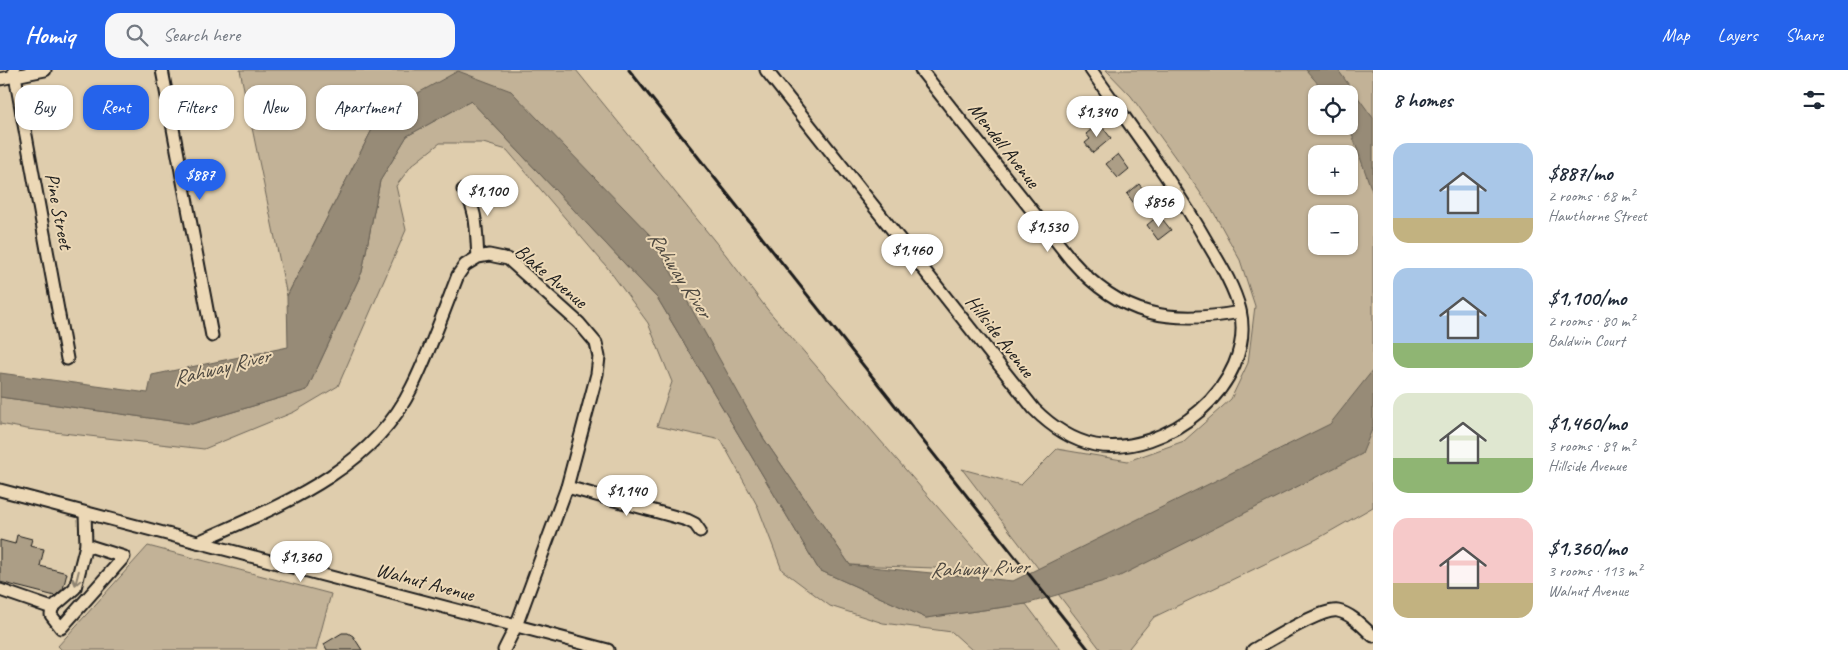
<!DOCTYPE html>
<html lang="en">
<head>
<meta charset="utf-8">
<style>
  body { margin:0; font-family:Caveat,sans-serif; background:#f6f6f7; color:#1f2937; height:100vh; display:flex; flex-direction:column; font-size:19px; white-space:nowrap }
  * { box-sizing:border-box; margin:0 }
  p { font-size:16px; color:#747a83 }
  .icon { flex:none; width:28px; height:28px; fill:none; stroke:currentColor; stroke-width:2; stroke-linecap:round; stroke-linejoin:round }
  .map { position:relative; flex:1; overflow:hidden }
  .drawer { display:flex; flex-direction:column; background:#fff; width:475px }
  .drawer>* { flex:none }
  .top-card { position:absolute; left:15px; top:15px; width:475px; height:45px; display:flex; gap:10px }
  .fabs { position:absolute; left:1308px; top:15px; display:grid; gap:10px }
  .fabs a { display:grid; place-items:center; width:50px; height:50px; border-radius:10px; background:#fff; box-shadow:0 1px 4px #0004; font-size:25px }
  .price { position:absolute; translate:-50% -42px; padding:0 11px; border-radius:18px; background:#fff; color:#222; font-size:16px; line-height:32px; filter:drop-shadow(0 1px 2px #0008) }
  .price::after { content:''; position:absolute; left:50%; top:30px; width:15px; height:11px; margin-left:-8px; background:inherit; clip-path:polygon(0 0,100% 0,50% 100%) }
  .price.on { background:#2563eb; color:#fff }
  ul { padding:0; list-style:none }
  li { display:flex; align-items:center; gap:15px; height:125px; padding:0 20px }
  li span { display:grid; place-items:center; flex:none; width:140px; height:100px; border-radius:15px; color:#555 }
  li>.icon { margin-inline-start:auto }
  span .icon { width:60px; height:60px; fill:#fffc; stroke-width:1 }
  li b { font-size:21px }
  h2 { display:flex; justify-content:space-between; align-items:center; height:60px; padding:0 20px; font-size:21px }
  .chip { padding:0 18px; border-radius:15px; background:#fff; box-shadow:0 1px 4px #0004; font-size:18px; line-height:45px }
  .chip.on { background:#2563eb; color:#fff }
  header { display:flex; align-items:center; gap:30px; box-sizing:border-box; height:70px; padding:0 25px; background:#2563eb; color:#fff }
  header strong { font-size:24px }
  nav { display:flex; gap:28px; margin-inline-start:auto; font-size:18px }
  .search { width:350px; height:45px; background:#f6f6f7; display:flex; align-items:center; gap:12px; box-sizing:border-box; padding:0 18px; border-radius:15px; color:#747a83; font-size:19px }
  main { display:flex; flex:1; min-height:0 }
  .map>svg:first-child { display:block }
  .green { fill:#c2b297; stroke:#6f675a; fill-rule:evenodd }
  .water { fill:#978b77; stroke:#665f53 }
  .building { fill:#ac9e86; stroke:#1c1c1c }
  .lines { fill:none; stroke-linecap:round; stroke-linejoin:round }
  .minor-casing { stroke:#1c1c1c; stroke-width:15 }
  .minor { stroke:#ecd8b6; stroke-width:11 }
  .rail { stroke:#1c1c1c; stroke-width:3 }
  .oneway { stroke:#8e8371 }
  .labels { text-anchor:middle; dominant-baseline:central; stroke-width:4; stroke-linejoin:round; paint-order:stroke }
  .street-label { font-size:20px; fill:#1c1c1c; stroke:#ecd8b6 }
  .water-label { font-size:21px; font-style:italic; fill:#4d4840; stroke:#ecd8b6 }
</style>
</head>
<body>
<header>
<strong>Homiq</strong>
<div class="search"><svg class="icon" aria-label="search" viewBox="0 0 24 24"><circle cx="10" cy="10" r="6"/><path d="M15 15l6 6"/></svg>Search here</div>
<nav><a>Map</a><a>Layers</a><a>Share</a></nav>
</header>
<main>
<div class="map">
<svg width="1373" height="580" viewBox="0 0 1373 580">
  <rect width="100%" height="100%" fill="#dfcdad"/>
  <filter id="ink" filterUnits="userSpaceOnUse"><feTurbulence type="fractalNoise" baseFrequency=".02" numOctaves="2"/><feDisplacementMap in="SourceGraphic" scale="10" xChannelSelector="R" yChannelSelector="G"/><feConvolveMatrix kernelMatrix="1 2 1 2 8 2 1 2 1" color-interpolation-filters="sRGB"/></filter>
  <g filter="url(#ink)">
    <g class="green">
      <polygon points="240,0 576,0 726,185 767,239 992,500 850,495 764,369 511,21 380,44 287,226"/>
      <path d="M1106,0H1373V437L1317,469L1154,547L1129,578L1130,580H1101L962,399L1021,415L1057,379L1128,391L1184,371L1231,329L1248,293L1255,236L1240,190L1214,143L1195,115L1131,26ZM1316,24H1349V56H1316ZM1316,84H1349V116H1316ZM1316,144H1349V176H1316Z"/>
      <polygon points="471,31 658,229 819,500 926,548 1026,534 1061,580 972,580 952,562 883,553 830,536 782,500 758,437 721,370 657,356 672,312 648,253 606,196 507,80 483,73 440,73 412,95 396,116 406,160 338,316 294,342 204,379 27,359 0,354 0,327 192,354 307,320 362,202 380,111 407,66"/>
      <polygon points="148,476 331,524 316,580 62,580 58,576"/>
    </g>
    <g class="water">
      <polygon points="1306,0 1338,0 1373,48 1373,124 1349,56 1349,24 1327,24"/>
      <polygon points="458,1 511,21 651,166 764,369 850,495 1013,511 1330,354 1373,300 1373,357 1362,384 1118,507 1026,534 926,548 819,500 658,229 471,31 407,66 380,111 362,202 307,320 192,354 0,327 0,303 148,323 152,305 288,277 287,226 380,44"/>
    </g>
    <g class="building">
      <polygon points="1099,53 1111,68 1093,83 1085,73 1090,69 1086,64"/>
      <polygon points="1118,84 1129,99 1118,108 1106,94"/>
      <polygon points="1139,114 1151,129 1138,139 1127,124"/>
      <polygon points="1159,145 1171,160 1158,170 1147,155"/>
      <polygon points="17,465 32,469 30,476 44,479 40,496 67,503 63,519 55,526 0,512 0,470 15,474"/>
      <polygon points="342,563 348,563 353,566 362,580 327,580 324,574"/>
    </g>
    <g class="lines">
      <g class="minor-casing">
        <g id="minor">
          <polyline points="14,0 67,289"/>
          <polyline points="162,0 212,266"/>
          <path d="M766,0L1034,339C1051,356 1070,370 1095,375C1165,388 1257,315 1240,240C1234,216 1220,194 1207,172C1173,112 1131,57 1091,0"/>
          <path d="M921,0L1072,191C1120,246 1171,255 1240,242"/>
          <polyline points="0,9 45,0"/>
          <path d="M463,120C478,138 476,164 478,187"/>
          <polyline points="567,417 687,450 695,454 700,461"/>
          <polyline points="0,420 608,580"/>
          <path d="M198,472C278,436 371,402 412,317C429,283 444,241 458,205L465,195L478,187L489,185L508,189L579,253L596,273L599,287L597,304L567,417L516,556L504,580"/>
          <polyline points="0,520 52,538 75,518 86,475 85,443"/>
          <polyline points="52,538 51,545 61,558 124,487 86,475"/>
          <path d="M1253,580C1269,571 1322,538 1338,541C1352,544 1363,557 1373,566"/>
        </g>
      </g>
      <use href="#minor" class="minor"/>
      <polyline class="rail" points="629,0 1089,580"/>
    </g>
    <defs><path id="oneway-shaft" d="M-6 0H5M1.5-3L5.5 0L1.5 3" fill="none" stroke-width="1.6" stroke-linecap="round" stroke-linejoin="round" transform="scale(1.25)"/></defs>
    <use class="oneway" href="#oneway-shaft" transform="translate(77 508) rotate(104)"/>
  </g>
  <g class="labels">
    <g class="street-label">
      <text transform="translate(1004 75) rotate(52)">Mendell Avenue</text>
      <text transform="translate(59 141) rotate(79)">Pine Street</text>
      <text transform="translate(551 206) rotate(40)">Blake Avenue</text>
      <text transform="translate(1000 266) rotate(52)">Hillside Avenue</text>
      <text transform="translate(425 512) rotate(15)">Walnut Avenue</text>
    </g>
    <g class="water-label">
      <text transform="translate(680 204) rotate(57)">Rahway River</text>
      <text transform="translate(221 297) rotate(-14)">Rahway River</text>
      <text transform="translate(979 498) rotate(-2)">Rahway River</text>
    </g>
  </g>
</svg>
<div class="fabs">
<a><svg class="icon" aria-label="locate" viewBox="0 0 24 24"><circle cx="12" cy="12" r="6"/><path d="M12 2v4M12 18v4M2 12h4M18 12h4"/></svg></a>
<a>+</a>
<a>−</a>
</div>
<b class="price" style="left:1097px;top:68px">$1,340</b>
<b class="price on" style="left:200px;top:131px">$887</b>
<b class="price" style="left:488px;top:147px">$1,100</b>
<b class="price" style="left:1159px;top:158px">$856</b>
<b class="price" style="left:1048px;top:183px">$1,530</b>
<b class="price" style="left:912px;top:206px">$1,460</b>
<b class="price" style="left:627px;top:447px">$1,140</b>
<b class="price" style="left:301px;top:513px">$1,360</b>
<div class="top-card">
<a class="chip">Buy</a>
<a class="chip on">Rent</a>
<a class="chip">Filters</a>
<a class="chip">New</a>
<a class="chip">Apartment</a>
</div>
</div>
<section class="drawer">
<h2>8 homes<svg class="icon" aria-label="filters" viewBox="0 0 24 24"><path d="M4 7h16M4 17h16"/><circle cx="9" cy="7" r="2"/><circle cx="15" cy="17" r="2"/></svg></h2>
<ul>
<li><span style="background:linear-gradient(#a9c7e8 75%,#c2b280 0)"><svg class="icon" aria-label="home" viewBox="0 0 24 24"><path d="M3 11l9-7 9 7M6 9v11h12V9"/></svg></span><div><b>$887/mo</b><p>2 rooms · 68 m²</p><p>Hawthorne Street</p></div></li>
<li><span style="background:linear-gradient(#a9c7e8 75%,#8fb573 0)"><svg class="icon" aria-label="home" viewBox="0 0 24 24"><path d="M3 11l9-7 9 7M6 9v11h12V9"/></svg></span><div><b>$1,100/mo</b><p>2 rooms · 80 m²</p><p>Baldwin Court</p></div></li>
<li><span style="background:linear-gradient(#dfe7d0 65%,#8fb573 0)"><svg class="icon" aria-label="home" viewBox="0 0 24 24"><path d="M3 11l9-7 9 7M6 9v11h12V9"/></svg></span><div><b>$1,460/mo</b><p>3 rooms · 89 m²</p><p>Hillside Avenue</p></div></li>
<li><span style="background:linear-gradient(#f6c9c9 65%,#c2b280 0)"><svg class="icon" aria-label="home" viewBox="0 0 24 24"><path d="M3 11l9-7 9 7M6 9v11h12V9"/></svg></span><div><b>$1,360/mo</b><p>3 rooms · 113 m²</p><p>Walnut Avenue</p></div></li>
</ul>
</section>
</main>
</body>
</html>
